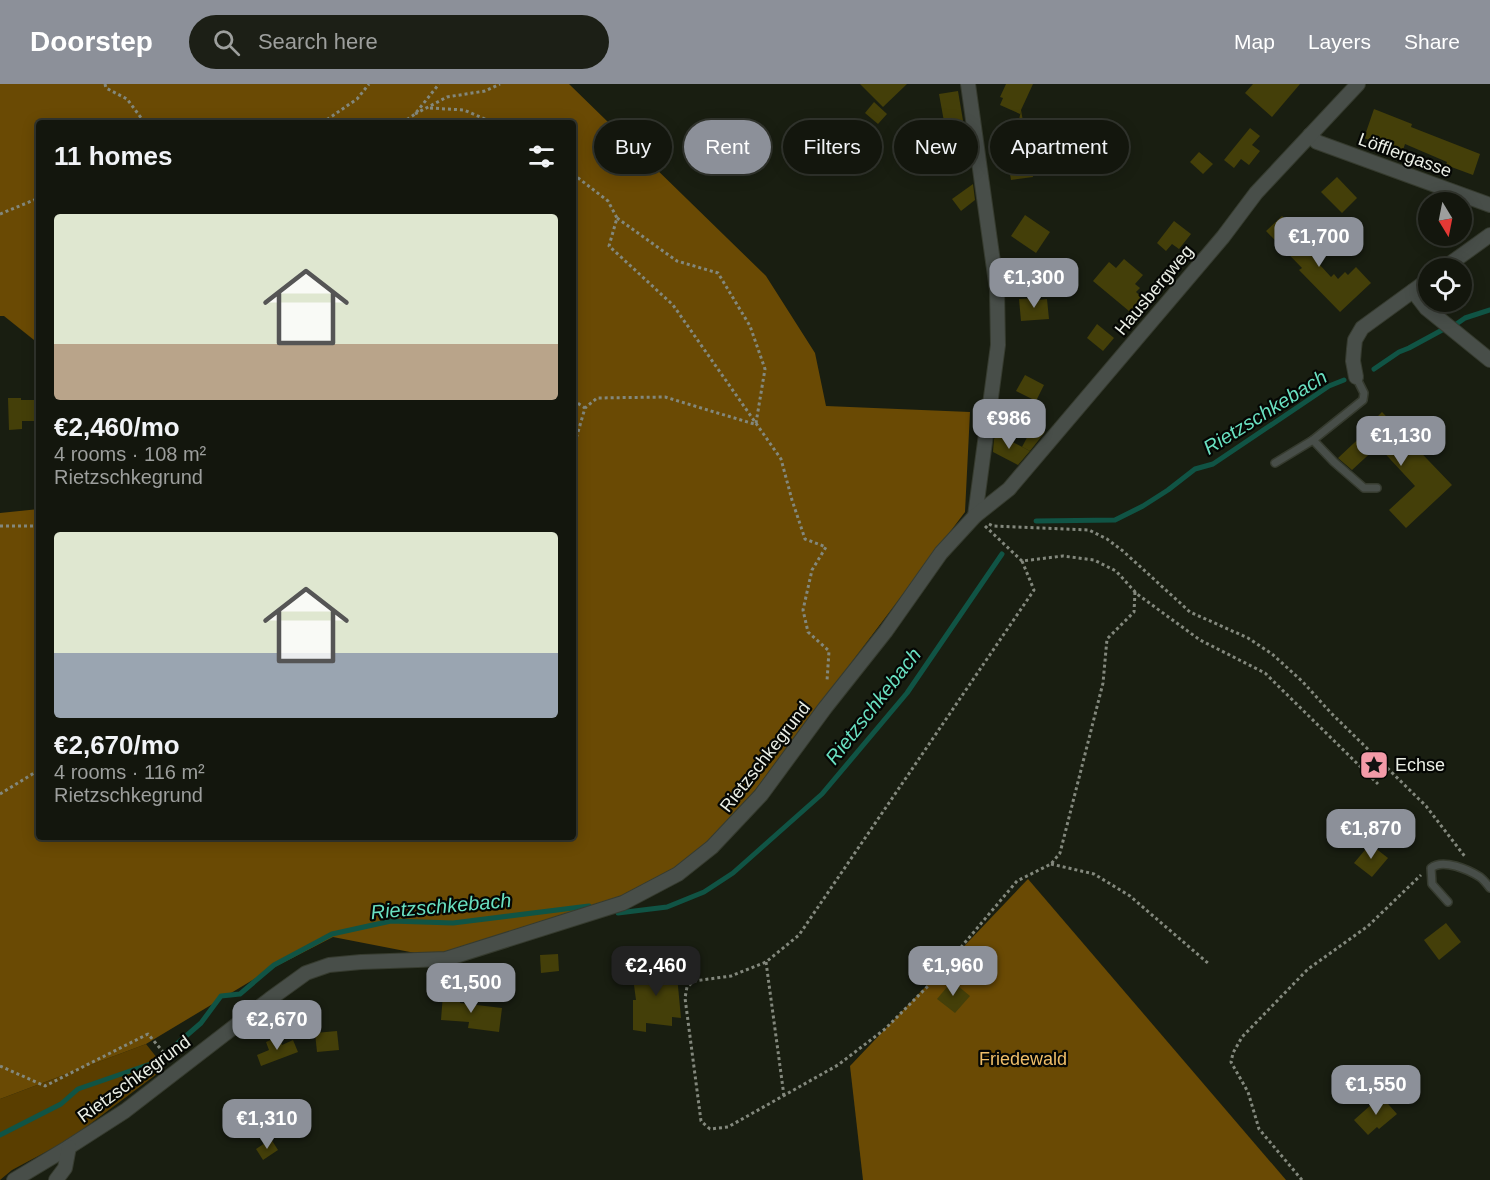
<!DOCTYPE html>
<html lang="en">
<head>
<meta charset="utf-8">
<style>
  body { margin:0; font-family:Helvetica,sans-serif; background:#1c1f16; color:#f1f3f6; height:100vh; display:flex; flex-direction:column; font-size:22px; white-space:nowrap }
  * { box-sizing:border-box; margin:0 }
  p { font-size:20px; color:#9d9f9d }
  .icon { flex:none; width:33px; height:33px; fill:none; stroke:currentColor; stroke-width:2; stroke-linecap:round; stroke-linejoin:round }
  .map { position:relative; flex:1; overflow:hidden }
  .details { position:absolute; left:36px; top:36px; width:540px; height:720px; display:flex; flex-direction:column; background:#13160d; border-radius:6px; box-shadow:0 3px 15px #0003,0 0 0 2px #32352e }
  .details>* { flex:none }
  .top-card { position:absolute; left:594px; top:36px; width:570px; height:54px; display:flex; gap:12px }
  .needle { width:39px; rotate:170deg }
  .buttons { position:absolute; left:1418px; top:108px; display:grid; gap:12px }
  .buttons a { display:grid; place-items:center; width:54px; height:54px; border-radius:50%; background:#13160d; box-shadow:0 3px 15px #0003,0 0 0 2px #32352e; font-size:30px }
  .price { position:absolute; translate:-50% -51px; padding:0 14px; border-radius:12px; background:#8c9099; color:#fff; font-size:20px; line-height:39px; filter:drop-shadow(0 2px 3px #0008) }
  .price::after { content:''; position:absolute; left:50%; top:36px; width:18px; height:14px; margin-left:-9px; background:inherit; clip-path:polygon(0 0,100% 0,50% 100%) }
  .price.selected { background:#222; color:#fff }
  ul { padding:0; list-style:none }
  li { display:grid; align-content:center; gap:12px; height:318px; padding:0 18px }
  li span { display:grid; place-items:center; height:186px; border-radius:6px; color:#555 }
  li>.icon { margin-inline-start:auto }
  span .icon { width:108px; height:108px; fill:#fffc; stroke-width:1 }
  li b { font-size:26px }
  h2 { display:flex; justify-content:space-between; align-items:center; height:72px; padding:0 18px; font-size:26px }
  .chip { padding:0 21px; border-radius:27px; background:#13160d; box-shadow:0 3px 15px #0003,0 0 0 2px #32352e; font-size:21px; line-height:54px }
  .chip.selected { background:#8c9099; color:#fff }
  header { display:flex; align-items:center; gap:36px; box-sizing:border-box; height:84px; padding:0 30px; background:#8c9099; color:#fff }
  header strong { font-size:28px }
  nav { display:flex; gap:33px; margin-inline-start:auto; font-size:21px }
  .search { width:420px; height:54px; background:#1c1f16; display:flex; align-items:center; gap:15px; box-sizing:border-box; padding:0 21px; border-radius:33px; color:#9d9f9d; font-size:22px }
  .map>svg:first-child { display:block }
  .green { fill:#5a3e00 }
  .forest { fill:#6a4a04 }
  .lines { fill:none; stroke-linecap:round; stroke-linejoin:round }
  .stream { stroke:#105445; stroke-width:5 }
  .building { fill:#443f09 }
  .service-casing { stroke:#363b2f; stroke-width:10 }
  .minor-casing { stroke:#363b2f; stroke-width:16 }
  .path { stroke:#83887d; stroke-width:3; stroke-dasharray:3 3; stroke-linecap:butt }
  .service { stroke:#484e49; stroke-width:7 }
  .minor { stroke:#484e49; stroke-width:14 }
  .labels { text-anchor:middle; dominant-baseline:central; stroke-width:4.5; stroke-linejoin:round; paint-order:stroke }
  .street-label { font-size:18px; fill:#ebefe6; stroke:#050704 }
  .poi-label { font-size:18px; fill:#ebefe6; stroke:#050704; text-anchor:start }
  .park-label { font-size:18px; fill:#efbe69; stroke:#050704 }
  .water-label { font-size:20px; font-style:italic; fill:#69e0c1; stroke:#050704 }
</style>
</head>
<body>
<header>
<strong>Doorstep</strong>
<div class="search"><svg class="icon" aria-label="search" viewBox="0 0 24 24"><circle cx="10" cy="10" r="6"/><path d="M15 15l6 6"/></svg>Search here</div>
<nav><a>Map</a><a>Layers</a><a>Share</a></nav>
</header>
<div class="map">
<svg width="1490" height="1096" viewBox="0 0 1490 1096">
  <rect width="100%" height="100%" fill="#191e11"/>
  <polygon class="green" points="146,960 165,984 70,1055 12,1086 0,1096 0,1015"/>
  <g class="forest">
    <polygon points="0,0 569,0 766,192 815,269 826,322 970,328 965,428 712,763 623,819 446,875 333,853 271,885 146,960 0,1015 0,429 39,425 39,753 573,753 573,39 39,39 39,260 4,232 0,232"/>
    <polygon points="1028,795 1286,1096 863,1096 850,982"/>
  </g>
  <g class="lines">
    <g class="stream">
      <polyline points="1455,241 1465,234 1490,226"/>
      <polyline points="1374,285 1399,268 1409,264 1444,245"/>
      <polyline points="1036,437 1115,436 1143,422 1168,406 1195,385 1213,380 1329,302 1344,296"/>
      <polyline points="618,829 667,823 704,808 733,789 822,710 907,609 1002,470"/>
      <polyline points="0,1051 61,1020 78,1005 156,978 201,939 221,912 240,910 274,881 332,850 391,837 453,839 589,822"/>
    </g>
  </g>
  <g class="building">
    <polygon points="860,0 907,0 883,23"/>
    <polygon points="1006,0 1033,0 1021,26 1033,93 1011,96 1006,66 1012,65 1021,27 1020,30 1000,21 1003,14 1000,13"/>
    <polygon points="1253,0 1300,0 1272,33 1245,9"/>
    <polygon points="958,7 970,78 955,81 949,43 945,43 939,10"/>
    <polygon points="874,18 887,30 878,40 865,29"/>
    <polygon points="1374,25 1412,40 1411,43 1480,70 1473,91 1446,81 1447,78 1405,60 1402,69 1364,54"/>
    <polygon points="1250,44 1260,52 1252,61 1260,67 1249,81 1241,75 1234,84 1224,76"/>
    <polygon points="1199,68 1213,80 1203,90 1190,78"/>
    <polygon points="1337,93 1357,114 1342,129 1321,108"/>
    <polygon points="973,100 975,116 961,127 952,115"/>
    <polygon points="1025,131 1050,148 1036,169 1011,152"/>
    <polygon points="1282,132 1302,152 1297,156 1331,193 1334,190 1338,195 1345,188 1348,191 1356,183 1371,199 1340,228 1299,186 1302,184 1266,147"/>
    <polygon points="1174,137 1191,150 1179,165 1172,160 1166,167 1157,159"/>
    <polygon points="1124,175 1143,191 1135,200 1140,204 1136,208 1147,218 1135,232 1093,197 1109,178 1116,184"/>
    <polygon points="1038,214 1038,216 1047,215 1049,235 1021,237 1019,215"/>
    <polygon points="1097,240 1114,254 1103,267 1087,254"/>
    <polygon points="1025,291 1044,301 1036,317 1016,307"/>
    <polygon points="8,314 21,314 21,316 39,316 39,337 22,337 22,345 9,346"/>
    <polygon points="1382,328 1452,401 1406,444 1389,426 1415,402 1378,362 1352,386 1338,374 1369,345 1367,343"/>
    <polygon points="1033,342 1045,348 1030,367 1022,363"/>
    <polygon points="997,350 1030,367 1018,381 993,368 994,355"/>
    <polygon points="1370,760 1388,774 1372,793 1354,779"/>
    <polygon points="1446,839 1461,858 1439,876 1424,856"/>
    <polygon points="558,870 559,887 541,889 540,871"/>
    <polygon points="676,881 681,934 672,933 672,942 646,939 646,948 633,946 633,916 636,916 632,886"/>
    <polygon points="952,897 970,912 955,929 937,915"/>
    <polygon points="443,910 461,912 460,919 502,924 499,948 468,944 469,938 441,936"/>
    <polygon points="337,947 339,966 317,968 315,949"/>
    <polygon points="279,952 282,961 293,956 298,968 261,982 257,971 269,966 266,958"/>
    <polygon points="1381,1012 1397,1030 1379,1045 1377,1043 1368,1051 1354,1036"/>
    <polygon points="271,1055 278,1066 263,1076 256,1065"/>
  </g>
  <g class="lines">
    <g class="service-casing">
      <g id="service">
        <polyline points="1356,293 1364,309 1363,316 1313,356 1334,378 1364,404 1377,404"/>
        <polyline points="1275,379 1313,356"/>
        <path d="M1448,818L1432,800L1431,784C1443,774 1469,786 1480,793C1484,796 1487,800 1490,804"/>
      </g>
    </g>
    <g class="minor-casing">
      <g id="minor">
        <polyline points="968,0 997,206 998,261 975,432"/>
        <polyline points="1310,51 1317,58 1490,121"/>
        <polyline points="1444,184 1490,151"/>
        <polyline points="1413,207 1426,224 1490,276"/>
        <polyline points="1356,293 1353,277 1354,265 1355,256 1362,244 1428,196"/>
        <polyline points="14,1096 69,1063 125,1027 270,915 306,889 329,881 361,878 446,875 623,819 678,790 712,763 761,711 825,624 886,547 941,469 975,432 1009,405 1223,153 1256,109 1358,0"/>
        <polyline points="56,1096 65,1084 69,1063"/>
      </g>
    </g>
    <g class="path">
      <polyline points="105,0 106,4 127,15 145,39"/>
      <polyline points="430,24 464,26 494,39"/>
      <polyline points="415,30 447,13 485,7 500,0"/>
      <polyline points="322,39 357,15 369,0"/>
      <polyline points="402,39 415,30 439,0"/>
      <polyline points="573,90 608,117 617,134 609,162 673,221 781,375 792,416 805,455 826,463 812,486 803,526 808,548 829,567 827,597"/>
      <polyline points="0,130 39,114"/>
      <polyline points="617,134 677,177 718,189 750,242 765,285 756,339"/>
      <polyline points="573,316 585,324"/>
      <polyline points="573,365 585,324 597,314 665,313 754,340"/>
      <polyline points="989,440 993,442 1089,446 1107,455 1123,467 1190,528 1248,554 1272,570 1302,597 1331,629 1426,722 1466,774"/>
      <polyline points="0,442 39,442"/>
      <polyline points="985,442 1022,477 1063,472 1094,476 1116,487 1137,510 1200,556 1265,589 1378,700"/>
      <polyline points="1022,477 1034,506 799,851 766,878 731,892 694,897 687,903 685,914 701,1037 710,1045 728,1043 838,981 885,945 929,901 1017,797 1051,780 1060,769 1103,599 1107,555 1134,528 1135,508"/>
      <polyline points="0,710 39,686"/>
      <polyline points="1051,780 1094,790 1130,812 1209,880"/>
      <polyline points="766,878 784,1012"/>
      <polyline points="0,982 45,1002 148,950 170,976"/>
      <polyline points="1302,1096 1259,1045 1248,1008 1231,978 1233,969 1242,953 1308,885 1368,842 1421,791"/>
    </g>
    <use href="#service" class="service"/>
    <use href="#minor" class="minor"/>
  </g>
  <defs>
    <g id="sight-square" transform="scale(1.5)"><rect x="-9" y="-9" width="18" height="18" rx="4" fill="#f39aa8" stroke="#050704"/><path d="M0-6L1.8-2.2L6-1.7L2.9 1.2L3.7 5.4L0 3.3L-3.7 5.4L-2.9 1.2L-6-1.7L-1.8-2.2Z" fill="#111"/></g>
  </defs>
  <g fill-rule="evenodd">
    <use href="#sight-square" x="1374" y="681"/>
  </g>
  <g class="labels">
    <g class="street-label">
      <text transform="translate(1405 71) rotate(20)">Löfflergasse</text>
      <text transform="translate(1154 206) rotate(-50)">Hausbergweg</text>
      <text transform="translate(765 673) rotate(-52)">Rietzschkegrund</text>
      <text transform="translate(134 995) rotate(-36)">Rietzschkegrund</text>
    </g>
    <g class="poi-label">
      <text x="1395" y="681">Echse</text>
    </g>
    <g class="park-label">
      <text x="1023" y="975">Friedewald</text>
    </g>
    <g class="water-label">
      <text transform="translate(1265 328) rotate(-32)">Rietzschkebach</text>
      <text transform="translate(873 622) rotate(-52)">Rietzschkebach</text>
      <text transform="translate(441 822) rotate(-5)">Rietzschkebach</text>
    </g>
  </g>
</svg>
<div class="buttons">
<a><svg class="needle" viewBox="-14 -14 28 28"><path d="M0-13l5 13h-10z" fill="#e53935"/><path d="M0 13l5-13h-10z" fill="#9d9f9d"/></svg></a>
<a><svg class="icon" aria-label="locate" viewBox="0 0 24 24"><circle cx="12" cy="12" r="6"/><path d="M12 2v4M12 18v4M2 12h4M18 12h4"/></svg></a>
</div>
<b class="price" style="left:1319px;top:184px">€1,700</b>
<b class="price" style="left:1034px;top:225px">€1,300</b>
<b class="price" style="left:1009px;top:366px">€986</b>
<b class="price" style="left:1401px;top:383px">€1,130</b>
<b class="price" style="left:1371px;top:776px">€1,870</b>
<b class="price selected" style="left:656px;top:913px">€2,460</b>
<b class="price" style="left:953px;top:913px">€1,960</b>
<b class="price" style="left:471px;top:930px">€1,500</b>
<b class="price" style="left:277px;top:967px">€2,670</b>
<b class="price" style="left:1376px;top:1032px">€1,550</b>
<b class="price" style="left:267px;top:1066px">€1,310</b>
<div class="top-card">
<a class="chip">Buy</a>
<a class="chip selected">Rent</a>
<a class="chip">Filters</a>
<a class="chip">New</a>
<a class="chip">Apartment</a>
</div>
<section class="details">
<h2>11 homes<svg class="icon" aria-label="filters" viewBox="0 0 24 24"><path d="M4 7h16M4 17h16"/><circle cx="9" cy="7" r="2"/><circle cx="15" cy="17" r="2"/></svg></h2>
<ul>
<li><span style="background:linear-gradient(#dfe7d0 70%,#b9a48a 0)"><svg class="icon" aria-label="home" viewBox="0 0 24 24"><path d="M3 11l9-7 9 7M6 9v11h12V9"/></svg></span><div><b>€2,460/mo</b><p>4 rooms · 108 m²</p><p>Rietzschkegrund</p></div></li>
<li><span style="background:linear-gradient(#dfe7d0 65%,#9aa5b1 0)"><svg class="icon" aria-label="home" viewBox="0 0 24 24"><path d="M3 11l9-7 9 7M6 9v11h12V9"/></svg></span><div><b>€2,670/mo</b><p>4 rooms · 116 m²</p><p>Rietzschkegrund</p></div></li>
</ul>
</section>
</div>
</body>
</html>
